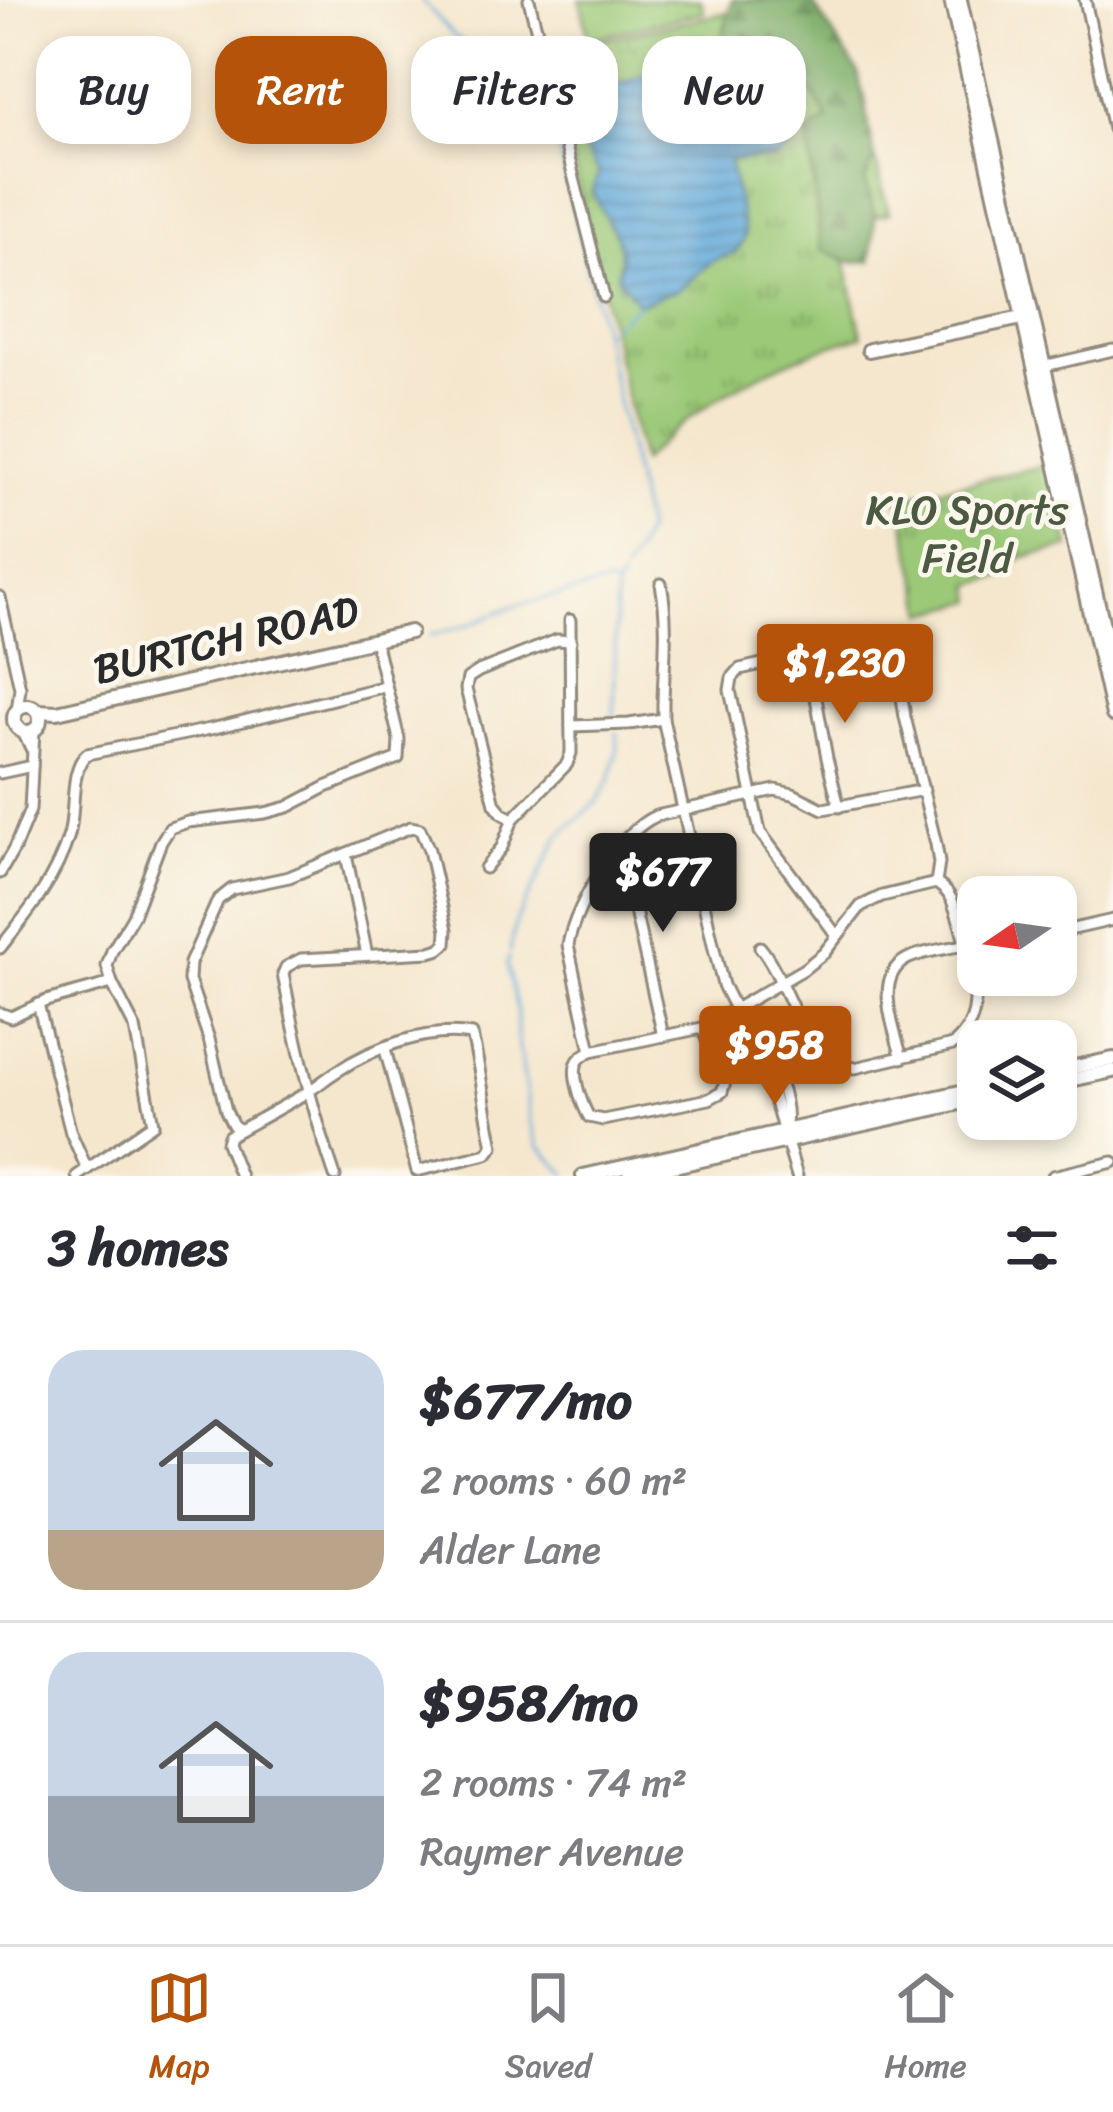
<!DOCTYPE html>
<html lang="en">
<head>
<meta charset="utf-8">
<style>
  body { margin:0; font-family:Sriracha,sans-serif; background:#f7f7f7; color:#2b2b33; height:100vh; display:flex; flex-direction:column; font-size:45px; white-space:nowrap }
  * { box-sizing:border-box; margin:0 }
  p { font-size:39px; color:#7c7c81 }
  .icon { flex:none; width:66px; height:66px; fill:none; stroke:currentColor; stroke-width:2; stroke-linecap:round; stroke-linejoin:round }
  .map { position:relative; height:1176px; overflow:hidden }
  .side { display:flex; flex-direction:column; background:#fff; flex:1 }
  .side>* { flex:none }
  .guide { position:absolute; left:36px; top:36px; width:1041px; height:108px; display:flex; gap:24px }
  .needle { width:78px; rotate:257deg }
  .fabs { position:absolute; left:957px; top:876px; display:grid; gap:24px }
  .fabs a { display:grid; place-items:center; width:120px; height:120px; border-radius:24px; background:#fff; box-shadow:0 6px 18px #0003; font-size:60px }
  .price { position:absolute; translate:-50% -102px; padding:0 27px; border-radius:12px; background:#b45309; color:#fff; font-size:39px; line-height:78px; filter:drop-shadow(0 3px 6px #0008) }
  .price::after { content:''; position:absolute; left:50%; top:72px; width:36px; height:27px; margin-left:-18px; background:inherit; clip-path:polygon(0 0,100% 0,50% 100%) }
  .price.active { background:#222; color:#fff }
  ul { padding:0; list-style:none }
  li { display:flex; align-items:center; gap:36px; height:300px; padding:0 48px }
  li+li { border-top:3px solid #e1e1e2 }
  li span { display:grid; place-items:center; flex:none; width:336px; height:240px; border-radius:36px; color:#555 }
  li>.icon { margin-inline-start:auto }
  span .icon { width:144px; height:144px; fill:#fffc; stroke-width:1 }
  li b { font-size:51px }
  h2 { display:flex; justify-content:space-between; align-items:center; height:144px; padding:0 48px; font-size:51px }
  .tag { padding:0 42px; border-radius:36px; background:#fff; box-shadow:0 6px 18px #0003; font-size:42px; line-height:108px }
  .tag.active { background:#b45309; color:#fff }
  .menu { display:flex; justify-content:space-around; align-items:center; height:168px; border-top:3px solid #e1e1e2; background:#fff; font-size:33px; color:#7c7c81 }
  .menu a { display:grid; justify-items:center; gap:6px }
  .menu .active { color:#b45309 }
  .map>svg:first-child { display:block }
  .grass { fill:url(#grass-tufts); stroke:#637a51; stroke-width:3 }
  .forest { fill:url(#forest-firs); stroke:#546c4a; stroke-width:3 }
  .pitch { fill:#9bc977; stroke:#637a51; stroke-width:3 }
  .water { fill:url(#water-rules); stroke:#486a82; stroke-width:3 }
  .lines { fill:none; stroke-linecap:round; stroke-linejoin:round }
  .stream { stroke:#64aada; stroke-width:3 }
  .minor-casing { stroke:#90897c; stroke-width:15 }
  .major-casing { stroke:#90897c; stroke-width:18 }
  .minor { stroke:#fff; stroke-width:9 }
  .major { stroke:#fff; stroke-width:12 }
  .labels { text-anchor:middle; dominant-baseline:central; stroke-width:9; stroke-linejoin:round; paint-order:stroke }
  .park-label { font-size:42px; fill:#4d5a42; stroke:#fbf7ec }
  .street-label { font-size:42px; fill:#2b2b2b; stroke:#fbf7ec }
</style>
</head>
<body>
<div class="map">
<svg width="1113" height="1176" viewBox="0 0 1113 1176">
  <defs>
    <pattern id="grass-tufts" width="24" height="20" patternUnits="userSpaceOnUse" patternTransform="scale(3)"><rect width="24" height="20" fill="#9bc977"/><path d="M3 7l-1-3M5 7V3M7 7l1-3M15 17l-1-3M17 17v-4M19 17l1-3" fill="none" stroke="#7fa362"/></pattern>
    <pattern id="forest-firs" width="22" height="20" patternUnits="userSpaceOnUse" patternTransform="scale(3)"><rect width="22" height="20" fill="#7cad68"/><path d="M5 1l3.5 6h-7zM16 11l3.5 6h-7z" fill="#668d56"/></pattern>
    <pattern id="water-rules" width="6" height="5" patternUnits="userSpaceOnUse" patternTransform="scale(3)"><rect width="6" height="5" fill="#64aada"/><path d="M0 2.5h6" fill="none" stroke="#538bb1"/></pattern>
  </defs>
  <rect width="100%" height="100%" fill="#fbf7ec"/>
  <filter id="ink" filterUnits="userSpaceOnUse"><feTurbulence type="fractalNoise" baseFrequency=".00833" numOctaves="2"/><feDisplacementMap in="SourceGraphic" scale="24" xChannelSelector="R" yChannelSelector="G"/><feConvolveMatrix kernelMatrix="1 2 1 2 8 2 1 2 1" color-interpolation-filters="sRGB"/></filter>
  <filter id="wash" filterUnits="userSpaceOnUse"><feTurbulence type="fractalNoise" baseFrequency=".004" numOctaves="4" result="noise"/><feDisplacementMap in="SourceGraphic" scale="48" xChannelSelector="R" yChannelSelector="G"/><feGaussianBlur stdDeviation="2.7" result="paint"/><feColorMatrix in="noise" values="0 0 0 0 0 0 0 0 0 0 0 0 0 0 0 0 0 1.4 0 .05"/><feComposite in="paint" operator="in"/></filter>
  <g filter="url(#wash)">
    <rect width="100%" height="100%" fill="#f5e7ce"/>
    <g class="grass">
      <path d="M784,0L855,72L865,98L872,148L889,213L837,225L862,336C776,360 703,397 641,462L548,52Z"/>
      <polygon points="1051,464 1070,547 1020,558 1004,576 972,585 975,601 926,613 899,498"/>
    </g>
    <polygon class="forest" points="732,0 810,0 858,72 875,158 865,180 875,217 871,261 850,262 821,250 808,134 828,119 812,92 779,56 772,59 765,45 746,34 733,54 720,45"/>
    <polygon class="pitch" points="580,0 701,0 704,12 589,39"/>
    <path class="water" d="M761,47C788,79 793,104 792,145L775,159L729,160L745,235L738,251L711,262L680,289L638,304L617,276C628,241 610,231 597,201C596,198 594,195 593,191C593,185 597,178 599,172C574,139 581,125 597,90C623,86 643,72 668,66L688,79H706Z"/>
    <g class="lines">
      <g class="stream">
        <polyline points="422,0 454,36 518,78"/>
        <polyline points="519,79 545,93 603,332"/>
        <polyline points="576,103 590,110"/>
        <polyline points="620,319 638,304"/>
        <polyline points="612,325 615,323"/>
        <polyline points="606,330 603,332 634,475"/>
        <polyline points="624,572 646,532 635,479"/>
        <polyline points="431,635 465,626 514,606 607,584 616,588"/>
        <polyline points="614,718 616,588 621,579"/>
        <polyline points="510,951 516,922 559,836 597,802 610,779 618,748 617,732"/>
        <polyline points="509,957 507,964 517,1010 517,1034 531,1122 539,1146 567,1174"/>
      </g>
    </g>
  </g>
  <g filter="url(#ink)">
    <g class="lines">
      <g class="minor-casing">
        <g id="minor">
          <polyline points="529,0 604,297"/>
          <polyline points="1085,0 1113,129"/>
          <polyline points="1044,366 1113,350"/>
          <path d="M661,584C670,629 662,673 663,719L715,953L723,985L736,1011L737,1022L769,1082L797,1176"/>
          <polyline points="0,597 20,688 17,711"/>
          <polyline points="808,654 827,758 839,807"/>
          <polyline points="571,726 629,724 663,719"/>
          <polyline points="22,731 32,750"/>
          <polyline points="0,773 32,766"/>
          <polyline points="513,819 503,814 495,804 466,689 468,678 479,671 557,640 571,641"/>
          <polyline points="615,853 626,871 663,1036"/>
          <polyline points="346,855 367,955"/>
          <polyline points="485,868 502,847 513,819 567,764 571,753 570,620"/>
          <polyline points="0,873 14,849 30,810 34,730"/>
          <polyline points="1056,933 1113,920"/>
          <polyline points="837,936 760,832 730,690 732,678 740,669 875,638 888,640 895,652 905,717 936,844 939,863 936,883"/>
          <path d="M760,947C791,984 799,1062 855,1068L953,1045C966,1034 974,1020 975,1002C975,982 962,926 954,906C951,895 945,889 936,883"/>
          <path d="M0,948C28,913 56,879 69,835C76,810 69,769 87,754L215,728L386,686"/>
          <polyline points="38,1004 71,1133 87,1169"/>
          <path d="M737,1012L744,1018C762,1050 794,1093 785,1131"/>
          <polyline points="0,1013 11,1017 46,1001 112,983"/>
          <path d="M702,1028L725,1082L722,1092L709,1099L603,1120L589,1117C582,1105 573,1079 576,1065C579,1057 584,1055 591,1051L702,1028L804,969L824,953L861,906L882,896L936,883"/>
          <path d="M591,1051L568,945C575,905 619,832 656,816L775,790L793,794L823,809L924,790"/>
          <path d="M902,1058C895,1031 872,977 907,959C923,951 946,949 963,945"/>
          <path d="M240,1130L233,1125L226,1111L209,1039L189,980L190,963L218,900L232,889L289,877L411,827L420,829L429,850L447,930L446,944L440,949L430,952L301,959L286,967L283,974C296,1043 312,1110 335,1176"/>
          <polyline points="77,1176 153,1124 135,1028 112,983 107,966 112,951 133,916 161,842 170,828 188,822 265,813 288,807 326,787 398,758 399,739 375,640"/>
          <path d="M240,1176L227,1143L229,1136C254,1122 279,1109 304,1094C315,1088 325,1079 336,1072C372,1048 427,1027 472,1035C481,1072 485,1109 493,1146L487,1154L417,1171L385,1049"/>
          <polyline points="1053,1176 1113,1162"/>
        </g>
      </g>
      <g class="major-casing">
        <g id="major">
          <polyline points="951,0 1113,715"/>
          <polyline points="960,0 1113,669"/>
          <polyline points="869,350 1031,316"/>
          <circle cx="27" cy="719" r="13"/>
          <polyline points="38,711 57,712 410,632"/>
          <polyline points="1056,1071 1113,1059"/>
          <polyline points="1056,1083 1113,1071"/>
          <polyline points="583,1176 978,1088"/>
          <polyline points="629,1176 978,1099"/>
        </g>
      </g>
      <use href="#minor" class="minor"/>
      <use href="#major" class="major"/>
    </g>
  </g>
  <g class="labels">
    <g class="park-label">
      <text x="967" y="510">KLO Sports<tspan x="967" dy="48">Field</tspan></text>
    </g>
    <g class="street-label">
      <text transform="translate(226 640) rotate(-13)">BURTCH ROAD</text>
    </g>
  </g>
</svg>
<div class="fabs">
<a><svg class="needle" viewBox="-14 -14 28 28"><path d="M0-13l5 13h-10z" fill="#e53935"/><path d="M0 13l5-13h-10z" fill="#7c7c81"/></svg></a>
<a><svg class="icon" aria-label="layers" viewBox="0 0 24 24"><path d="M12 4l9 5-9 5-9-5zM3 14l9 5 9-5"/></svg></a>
</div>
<b class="price" style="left:845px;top:726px">$1,230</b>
<b class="price active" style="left:663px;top:935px">$677</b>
<b class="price" style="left:775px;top:1108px">$958</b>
<div class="guide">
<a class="tag">Buy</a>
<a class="tag active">Rent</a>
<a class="tag">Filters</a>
<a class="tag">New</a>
</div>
</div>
<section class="side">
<h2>3 homes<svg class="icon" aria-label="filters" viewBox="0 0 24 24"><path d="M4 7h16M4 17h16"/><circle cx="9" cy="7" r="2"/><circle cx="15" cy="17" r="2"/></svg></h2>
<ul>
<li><span style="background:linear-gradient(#c9d6e8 75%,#b9a48a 0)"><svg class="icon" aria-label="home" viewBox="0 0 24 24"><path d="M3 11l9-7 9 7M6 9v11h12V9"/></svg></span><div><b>$677/mo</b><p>2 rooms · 60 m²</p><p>Alder Lane</p></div></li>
<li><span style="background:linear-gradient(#c9d6e8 60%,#9aa5b1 0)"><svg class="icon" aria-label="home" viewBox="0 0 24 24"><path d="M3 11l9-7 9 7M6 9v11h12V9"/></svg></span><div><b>$958/mo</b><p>2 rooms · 74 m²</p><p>Raymer Avenue</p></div></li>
</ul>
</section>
<nav class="menu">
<a class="active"><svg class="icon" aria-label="map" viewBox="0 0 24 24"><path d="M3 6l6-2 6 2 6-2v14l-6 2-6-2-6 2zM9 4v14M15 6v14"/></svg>Map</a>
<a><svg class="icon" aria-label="saved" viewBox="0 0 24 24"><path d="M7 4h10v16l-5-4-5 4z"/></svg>Saved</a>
<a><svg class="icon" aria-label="home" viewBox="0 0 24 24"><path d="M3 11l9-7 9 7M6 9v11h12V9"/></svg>Home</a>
</nav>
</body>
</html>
